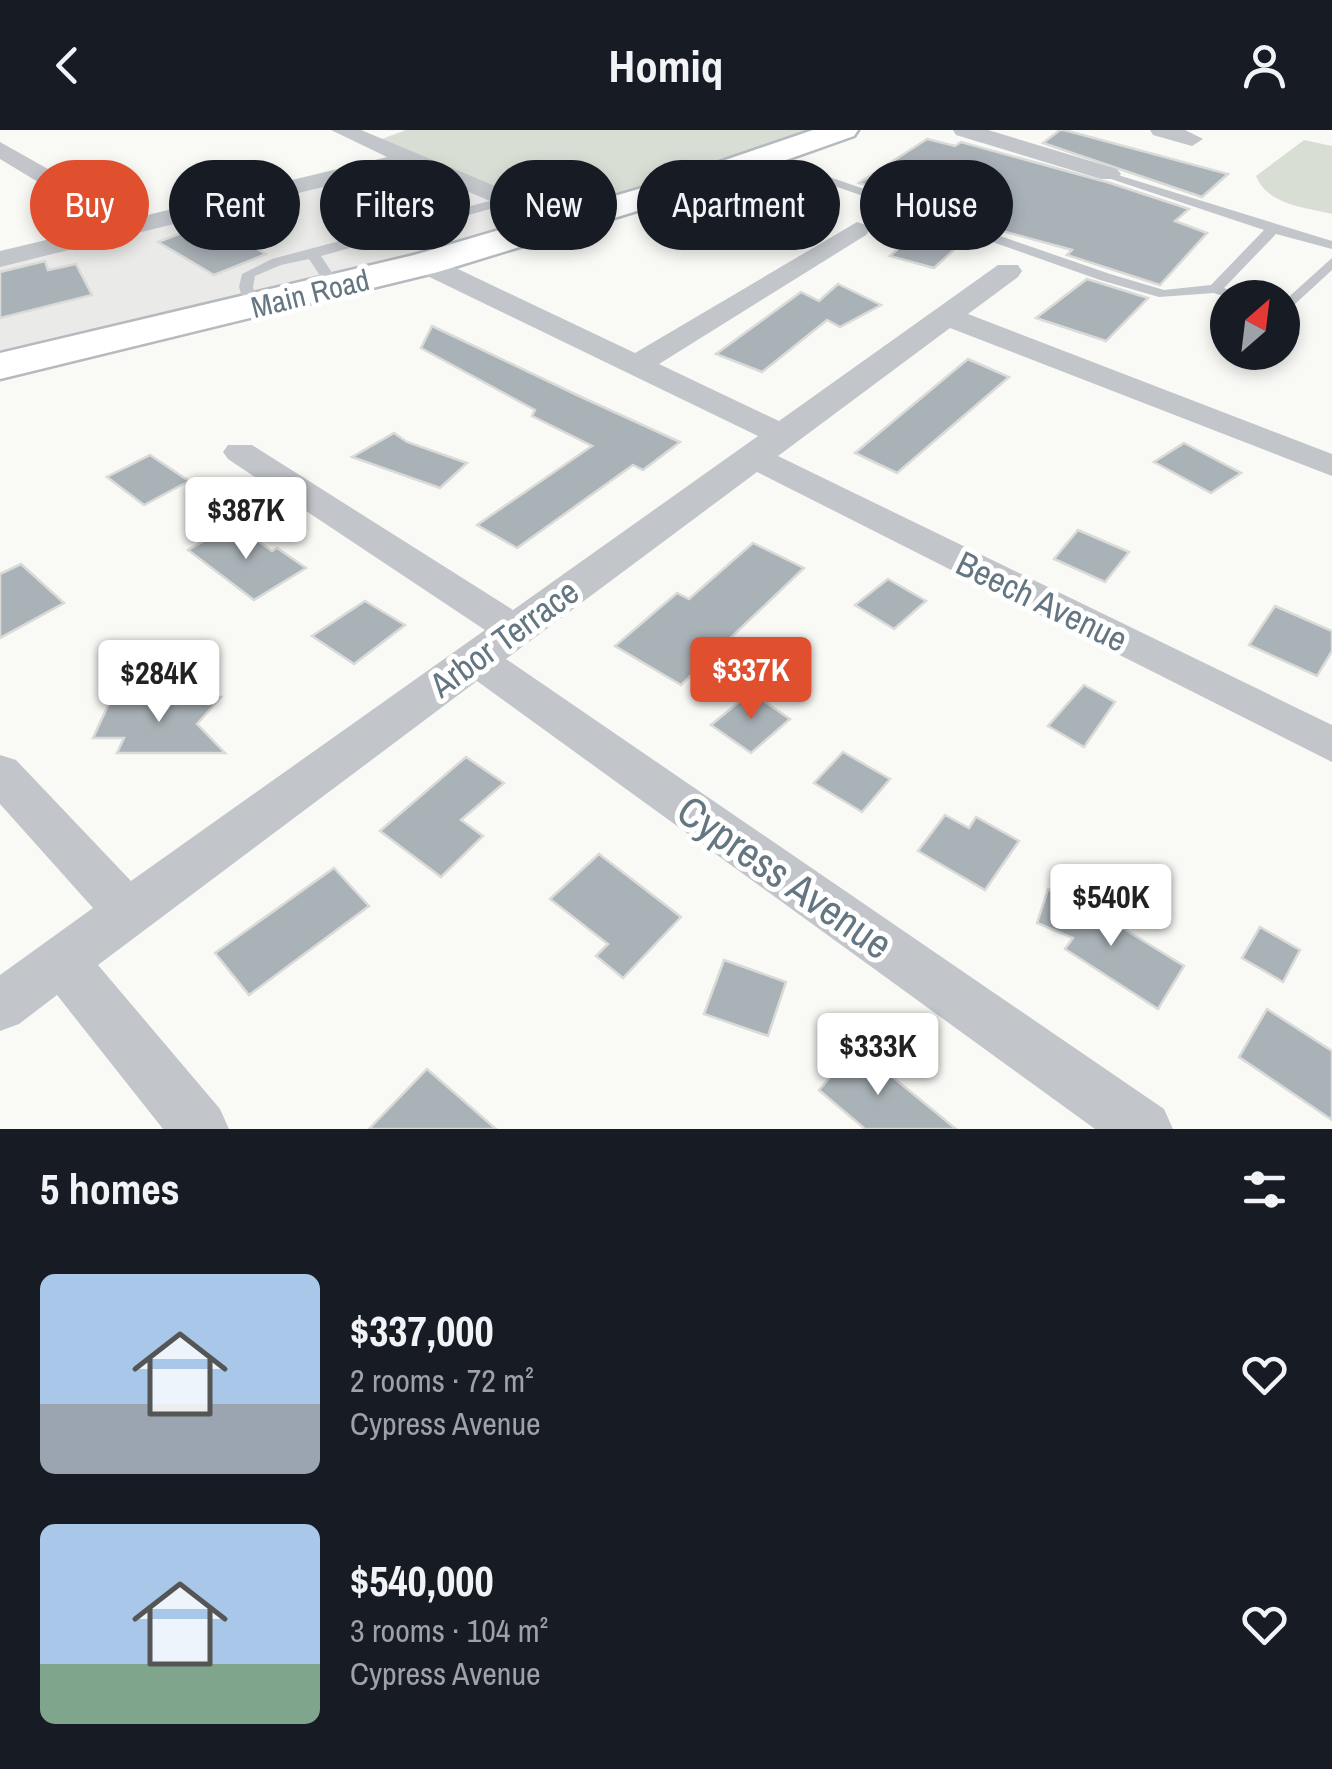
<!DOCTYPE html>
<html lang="en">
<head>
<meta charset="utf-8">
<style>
  body { margin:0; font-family:"Archivo Narrow",sans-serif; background:#20242c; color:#f1f3f6; height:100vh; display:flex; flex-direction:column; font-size:38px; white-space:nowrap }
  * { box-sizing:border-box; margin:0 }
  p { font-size:32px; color:#9ea1a6 }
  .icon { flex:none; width:55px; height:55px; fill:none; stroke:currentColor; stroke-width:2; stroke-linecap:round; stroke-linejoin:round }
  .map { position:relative; height:999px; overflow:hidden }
  .panel { display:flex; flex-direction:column; background:#171b24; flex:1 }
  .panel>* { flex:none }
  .top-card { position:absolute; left:30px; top:30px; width:1272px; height:90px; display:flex; gap:20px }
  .needle { width:65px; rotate:28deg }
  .tools { position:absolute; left:1210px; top:150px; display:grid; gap:20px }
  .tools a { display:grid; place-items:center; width:90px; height:90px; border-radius:50%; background:#171b24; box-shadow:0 5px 15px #0003; font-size:50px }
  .price { position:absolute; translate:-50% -85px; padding:0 22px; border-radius:10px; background:#fff; color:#222; font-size:32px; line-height:65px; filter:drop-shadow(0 2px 5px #0008) }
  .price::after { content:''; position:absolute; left:50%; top:60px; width:30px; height:22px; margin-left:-15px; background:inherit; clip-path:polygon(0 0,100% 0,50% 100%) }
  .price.on { background:#e0502f; color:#fff }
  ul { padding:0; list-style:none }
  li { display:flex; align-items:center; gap:30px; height:250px; padding:0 40px }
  li span { display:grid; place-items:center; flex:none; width:280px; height:200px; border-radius:15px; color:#555 }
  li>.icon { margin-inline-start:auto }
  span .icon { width:120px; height:120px; fill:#fffc; stroke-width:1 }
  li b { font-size:42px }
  h2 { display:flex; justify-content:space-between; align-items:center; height:120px; padding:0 40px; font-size:42px }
  .pill { padding:0 35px; border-radius:45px; background:#171b24; box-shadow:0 5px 15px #0003; font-size:35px; line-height:90px }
  .pill.on { background:#e0502f; color:#fff }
  header { display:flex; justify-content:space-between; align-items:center; height:130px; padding:0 40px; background:#171b24; font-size:45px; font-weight:700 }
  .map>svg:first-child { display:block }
  .built { fill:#eaeae9 }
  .green { fill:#d9ded5 }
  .building { fill:#a9b2b7; stroke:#dadad8; stroke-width:2.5 }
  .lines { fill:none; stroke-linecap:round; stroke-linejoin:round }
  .secondary-casing { stroke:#b4babe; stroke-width:5 }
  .service { fill:#c2c6ca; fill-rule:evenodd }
  .minor { fill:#c2c6ca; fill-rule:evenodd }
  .secondary { fill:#fff; fill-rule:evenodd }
  .labels { text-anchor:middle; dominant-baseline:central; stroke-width:10; stroke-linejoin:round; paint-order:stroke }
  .far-street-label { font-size:30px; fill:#647681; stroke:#fff }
  .street-label { font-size:35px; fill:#647681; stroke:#fff }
  .near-street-label { font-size:42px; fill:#647681; stroke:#fff }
</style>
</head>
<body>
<header><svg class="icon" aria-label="back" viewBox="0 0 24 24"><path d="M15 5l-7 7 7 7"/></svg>Homiq<svg class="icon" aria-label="person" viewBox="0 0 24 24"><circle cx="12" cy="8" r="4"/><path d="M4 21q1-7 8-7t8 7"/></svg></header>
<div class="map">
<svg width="1332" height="999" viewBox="0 0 1332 999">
  <rect width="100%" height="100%" fill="#f9f9f6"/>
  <polygon class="built" points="410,27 564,92 0,235 0,128"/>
  <g class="green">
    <polygon points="406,0 841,0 574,91 379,10"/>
    <path d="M1304,10L1332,16V84C1304,77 1268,75 1256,46Z"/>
  </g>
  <g class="building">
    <polygon points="1060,0 1064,0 1228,44 1202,67 1043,13"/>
    <polygon points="927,9 955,16 961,12 1110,53 1189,79 1175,91 1207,103 1160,155 1067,125 1072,120 980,95 859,53"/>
    <polygon points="210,92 266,124 214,145 158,112"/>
    <polygon points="927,93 968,107 934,138 890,126"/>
    <polygon points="45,131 48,140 76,134 92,165 0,188 0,142"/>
    <polygon points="1087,149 1148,168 1106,211 1036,188"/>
    <polygon points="838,154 881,175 840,197 827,190 762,242 716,224 801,162 819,171"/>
    <polygon points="432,196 579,266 680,312 643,340 633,335 517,418 477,395 592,316 532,286 535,280 421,218"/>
    <polygon points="968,229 1009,247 897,343 855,323"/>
    <polygon points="394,303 407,312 467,333 440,358 352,327"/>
    <polygon points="1184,313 1241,343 1211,363 1154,332"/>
    <polygon points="150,325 189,351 144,375 107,347"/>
    <polygon points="234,394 272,421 277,418 306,438 254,470 188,420"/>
    <polygon points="1078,400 1129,422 1105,452 1054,429"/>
    <polygon points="753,413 804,438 681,555 615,516 677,463 689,469"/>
    <polygon points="21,434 64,473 0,508 0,444"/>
    <polygon points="888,449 926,471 894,499 855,475"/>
    <polygon points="365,471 405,495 354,534 312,506"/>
    <polygon points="1275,476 1332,501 1332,521 1317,546 1249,515"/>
    <polygon points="1084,555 1115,572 1084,617 1048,596"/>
    <polygon points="751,562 790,589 751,623 711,595"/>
    <polygon points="112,567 221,567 197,594 225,623 117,623 124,608 93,608"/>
    <polygon points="843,622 890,649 862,682 814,653"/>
    <polygon points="466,627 504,653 461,690 483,706 441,747 380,701"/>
    <polygon points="945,685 969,698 976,687 1019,711 985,760 918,721"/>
    <polygon points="599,724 681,787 623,848 596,826 608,814 550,769"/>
    <polygon points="334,738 369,776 249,865 215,823"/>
    <polygon points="1048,759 1082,773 1184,836 1158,879 1065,819 1073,808 1037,793"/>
    <polygon points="1260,797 1300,820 1283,852 1242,828"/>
    <polygon points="724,830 786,852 768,906 704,884"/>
    <polygon points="1267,879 1332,921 1332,990 1239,927"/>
    <polygon points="856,917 956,999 865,999 819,960"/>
    <polygon points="427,939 496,999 369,999"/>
  </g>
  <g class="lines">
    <g class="secondary-casing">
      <polygon id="secondary" points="813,0 858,0 854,6 676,69 438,142 0,249 0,223 414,125 652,55"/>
    </g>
    <g class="service">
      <polygon points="761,26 769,26 1110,144 1164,160 1211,155 1264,100 1105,47 1105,41 1332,111 1332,119 1276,104 1224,158 1247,168 1228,168 1214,163 1159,167 1100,150 761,30"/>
      <polygon points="508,66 514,70 512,73 321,126 341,156 339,159 329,159 309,129 281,135 255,146 253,157 259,177 252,181 245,177 239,157 242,144 272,129"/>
      <polygon points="1332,128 1332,140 1282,186 1282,173"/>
    </g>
    <g class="minor">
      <polygon points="331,0 361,0 574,89 578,94 574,99 556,99 408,36 0,137 0,121 109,95 0,29 0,12 135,88 387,27"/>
      <polygon points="953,0 988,0 1117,39 1121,44 1117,49 1101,49 956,5"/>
      <polygon points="1150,0 1185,0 1203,9 1192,16 1153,5"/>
      <polygon points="857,92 866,95 870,100 866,105 659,234 779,291 998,135 1018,135 1022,141 1018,147 968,184 1332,324 1332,346 950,198 778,326 1332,595 1332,632 757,342 506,529 1164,979 1173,999 1095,999 477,551 98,835 220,979 229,999 163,999 57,865 19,894 0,901 0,845 93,778 0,674 0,625 16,630 131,751 485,500 228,329 223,322 228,315 252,315 513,480 758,306 415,140 411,134 415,128 435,128 635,223"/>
    </g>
    <use href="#secondary" class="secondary"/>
  </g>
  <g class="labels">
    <g class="far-street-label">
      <text transform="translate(310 163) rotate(-14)">Main Road</text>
    </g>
    <g class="street-label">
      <text transform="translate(1042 471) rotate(26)">Beech Avenue</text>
      <text transform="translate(504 508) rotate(-36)">Arbor Terrace</text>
    </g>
    <g class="near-street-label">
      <text transform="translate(785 747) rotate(35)">Cypress Avenue</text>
    </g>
  </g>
</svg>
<div class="tools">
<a><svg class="needle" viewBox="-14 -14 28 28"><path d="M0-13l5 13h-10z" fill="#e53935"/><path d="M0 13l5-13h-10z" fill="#9ea1a6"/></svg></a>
</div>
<b class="price" style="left:246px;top:432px">$387K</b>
<b class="price on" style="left:751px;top:592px">$337K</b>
<b class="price" style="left:159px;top:595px">$284K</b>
<b class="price" style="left:1111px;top:819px">$540K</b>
<b class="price" style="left:878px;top:968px">$333K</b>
<div class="top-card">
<a class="pill on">Buy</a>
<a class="pill">Rent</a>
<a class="pill">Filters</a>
<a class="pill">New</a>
<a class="pill">Apartment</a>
<a class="pill">House</a>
</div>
</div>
<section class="panel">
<h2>5 homes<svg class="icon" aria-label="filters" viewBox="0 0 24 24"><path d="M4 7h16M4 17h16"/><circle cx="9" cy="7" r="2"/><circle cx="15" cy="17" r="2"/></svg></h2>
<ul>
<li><span style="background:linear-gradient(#a9c7e8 65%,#9aa5b1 0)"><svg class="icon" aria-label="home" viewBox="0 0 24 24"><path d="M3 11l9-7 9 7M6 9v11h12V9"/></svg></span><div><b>$337,000</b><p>2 rooms · 72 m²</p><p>Cypress Avenue</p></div><svg class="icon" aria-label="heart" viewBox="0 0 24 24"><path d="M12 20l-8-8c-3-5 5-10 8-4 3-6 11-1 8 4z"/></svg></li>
<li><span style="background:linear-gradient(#a9c7e8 70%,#7fa58c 0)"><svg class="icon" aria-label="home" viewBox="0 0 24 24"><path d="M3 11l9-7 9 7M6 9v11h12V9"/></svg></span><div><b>$540,000</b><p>3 rooms · 104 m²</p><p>Cypress Avenue</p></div><svg class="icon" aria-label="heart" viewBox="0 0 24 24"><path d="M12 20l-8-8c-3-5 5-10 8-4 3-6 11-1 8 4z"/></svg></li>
</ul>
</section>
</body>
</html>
